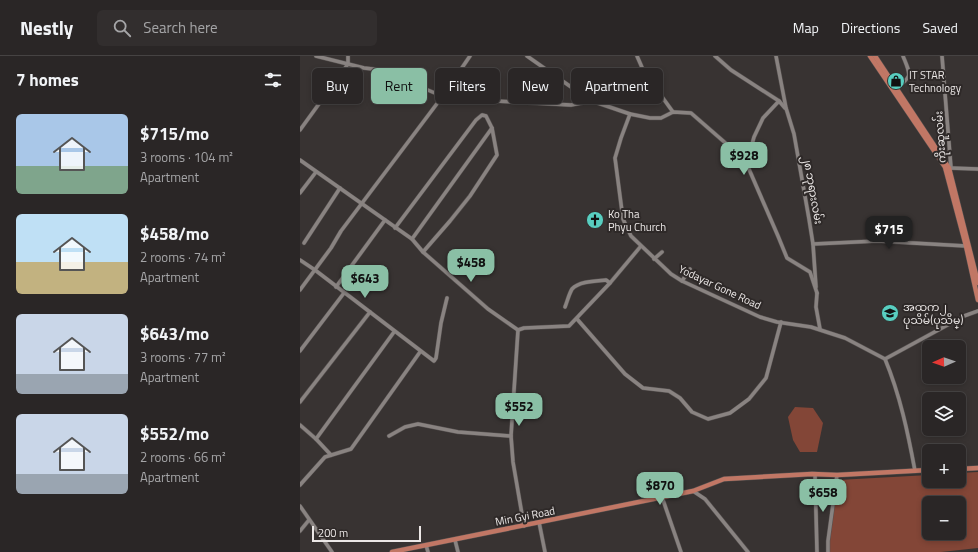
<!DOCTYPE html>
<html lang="en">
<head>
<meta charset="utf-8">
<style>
  body { margin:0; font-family:"Titillium Web","Noto Sans Myanmar",sans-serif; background:#322e2e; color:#f1f3f6; height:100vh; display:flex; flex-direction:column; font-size:15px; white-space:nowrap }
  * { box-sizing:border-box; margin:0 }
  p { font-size:13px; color:#a5a5a7 }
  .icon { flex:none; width:22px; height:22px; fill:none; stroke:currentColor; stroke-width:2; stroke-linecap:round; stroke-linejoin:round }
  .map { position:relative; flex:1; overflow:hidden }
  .panel { display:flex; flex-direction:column; background:#2a2626; width:300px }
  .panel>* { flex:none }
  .top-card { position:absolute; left:12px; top:12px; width:380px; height:36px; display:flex; gap:8px }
  .needle { width:26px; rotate:268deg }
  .tools { position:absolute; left:622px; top:284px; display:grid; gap:8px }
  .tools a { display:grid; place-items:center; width:44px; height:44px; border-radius:6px; background:#2a2626; box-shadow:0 2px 6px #0003,0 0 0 1px #464343; font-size:20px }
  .scale { position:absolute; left:12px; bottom:10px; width:109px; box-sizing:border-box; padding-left:4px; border:2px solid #ece8e7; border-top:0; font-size:11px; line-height:14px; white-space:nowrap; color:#ece8e7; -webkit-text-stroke:3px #2e2928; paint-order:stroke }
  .price { position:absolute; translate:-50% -34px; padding:0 9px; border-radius:8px; background:#8abfa5; color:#111; font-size:13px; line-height:26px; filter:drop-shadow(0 1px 2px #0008) }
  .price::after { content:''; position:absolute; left:50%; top:24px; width:12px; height:9px; margin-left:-6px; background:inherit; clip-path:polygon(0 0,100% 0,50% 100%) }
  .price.current { background:#222; color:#fff }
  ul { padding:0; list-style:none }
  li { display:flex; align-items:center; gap:12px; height:100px; padding:0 16px }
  li span { display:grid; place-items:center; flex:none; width:112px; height:80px; border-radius:6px; color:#555 }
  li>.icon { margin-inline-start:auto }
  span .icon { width:48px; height:48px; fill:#fffc; stroke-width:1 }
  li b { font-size:17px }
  h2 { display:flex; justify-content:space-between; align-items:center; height:48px; padding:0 16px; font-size:17px }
  .tag { padding:0 14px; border-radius:6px; background:#2a2626; box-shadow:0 2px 6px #0003,0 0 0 1px #464343; font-size:14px; line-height:36px }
  .tag.current { background:#8abfa5; color:#111 }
  header { display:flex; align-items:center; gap:24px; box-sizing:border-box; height:56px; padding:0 20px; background:#2a2626; border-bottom:1px solid #464343 }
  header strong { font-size:19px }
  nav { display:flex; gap:22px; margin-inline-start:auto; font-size:14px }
  .search { width:280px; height:36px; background:#322e2e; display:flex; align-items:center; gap:10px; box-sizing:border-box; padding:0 14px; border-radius:6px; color:#a5a5a7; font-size:15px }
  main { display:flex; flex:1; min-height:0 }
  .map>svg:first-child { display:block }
  .green { fill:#834637; fill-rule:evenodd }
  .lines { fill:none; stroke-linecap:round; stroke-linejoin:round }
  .minor-casing { stroke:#55504f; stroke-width:4.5 }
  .major-casing { stroke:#55504f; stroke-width:5.5 }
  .minor { stroke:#898381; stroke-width:3.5 }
  .major { stroke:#c17765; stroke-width:4.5 }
  .labels { text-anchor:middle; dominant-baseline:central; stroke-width:4; stroke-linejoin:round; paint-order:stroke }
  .poi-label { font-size:11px; fill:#ece8e7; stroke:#2e2928; text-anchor:start }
  .street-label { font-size:11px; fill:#ece8e7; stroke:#2e2928 }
</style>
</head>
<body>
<header>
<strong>Nestly</strong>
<div class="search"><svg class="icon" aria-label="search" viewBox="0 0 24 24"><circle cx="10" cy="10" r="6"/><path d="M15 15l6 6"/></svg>Search here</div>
<nav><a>Map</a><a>Directions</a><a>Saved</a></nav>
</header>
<main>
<section class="panel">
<h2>7 homes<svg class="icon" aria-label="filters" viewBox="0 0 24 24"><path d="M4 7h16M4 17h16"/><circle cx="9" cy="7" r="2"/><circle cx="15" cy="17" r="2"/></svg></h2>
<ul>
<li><span style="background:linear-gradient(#a9c7e8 65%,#7fa58c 0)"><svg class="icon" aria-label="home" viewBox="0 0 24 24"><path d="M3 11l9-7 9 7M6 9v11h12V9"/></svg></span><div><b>$715/mo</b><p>3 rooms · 104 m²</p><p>Apartment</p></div></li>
<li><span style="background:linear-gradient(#bfe0f5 60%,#c2b280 0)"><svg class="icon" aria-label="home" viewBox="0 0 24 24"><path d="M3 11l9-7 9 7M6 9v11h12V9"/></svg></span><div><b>$458/mo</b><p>2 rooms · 74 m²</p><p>Apartment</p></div></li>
<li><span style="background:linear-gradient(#c9d6e8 75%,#9aa5b1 0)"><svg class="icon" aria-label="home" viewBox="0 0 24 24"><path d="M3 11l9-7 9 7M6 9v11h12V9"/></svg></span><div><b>$643/mo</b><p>3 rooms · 77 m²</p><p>Apartment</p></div></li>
<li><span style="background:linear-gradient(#c9d6e8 75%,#9aa5b1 0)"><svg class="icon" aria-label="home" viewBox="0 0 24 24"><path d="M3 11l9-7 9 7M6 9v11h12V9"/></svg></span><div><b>$552/mo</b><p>2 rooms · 66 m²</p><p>Apartment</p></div></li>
</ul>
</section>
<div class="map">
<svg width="678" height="496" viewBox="0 0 678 496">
  <rect width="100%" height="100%" fill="#383332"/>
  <g class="green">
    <polygon points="495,351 513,352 523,367 517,396 500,396 493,384 488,361"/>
    <path d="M678,416V492L641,496H528L538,424L629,419V425H659V417ZM629,447H659V477H629Z"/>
  </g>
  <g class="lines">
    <g class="minor-casing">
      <g id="minor">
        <polyline points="16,0 64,12 99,16 123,32 142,40"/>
        <polyline points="227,0 291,45"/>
        <polyline points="337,0 344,16 373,56"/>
        <polyline points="415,0 431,14 479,45 485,52"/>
        <polyline points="476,0 486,52 494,78 509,163 513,188 516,231"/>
        <polyline points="642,0 651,112"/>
        <path d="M595,33C613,20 611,20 603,0"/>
        <polyline points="142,41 157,43 271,49 292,45 330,58 350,62 361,62 373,56 391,57 445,104 478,180 487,202 510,216 517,237"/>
        <path d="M330,58L321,82L315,102L323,163L331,180L371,218L382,225L460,261L477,266L511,271L545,282L585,303C600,339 608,377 615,415"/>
        <polyline points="0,74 48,8 48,0"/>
        <polyline points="0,104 112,183 123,196 188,253 218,274 224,272 269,270 310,227 341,190"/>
        <polyline points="447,107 454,81 463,62 479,45"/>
        <polyline points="650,112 678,113"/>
        <polyline points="0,137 16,116"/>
        <polyline points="95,172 176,64 182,59 186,60 192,72 197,99 170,140 150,165 123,196"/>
        <polyline points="112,183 192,72"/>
        <polyline points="4,187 40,132"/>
        <polyline points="513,188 577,185 666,190"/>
        <polyline points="354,203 362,196"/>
        <polyline points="0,204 15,214 134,305 136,302 141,267 147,242"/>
        <polyline points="382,225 390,213"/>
        <polyline points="36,231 85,164"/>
        <polyline points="0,234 31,192 41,175 142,41 170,0"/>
        <polyline points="517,237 516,251 520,273"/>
        <path d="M265,251C267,246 269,238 272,233C279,225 296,225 306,224L310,227"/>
        <polyline points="277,263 325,318 343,332 369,335 380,342 392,356 408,363 430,357 449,343 466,322 481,266"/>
        <polyline points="218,274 211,380 213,406 224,470"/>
        <polyline points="0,295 44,237"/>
        <polyline points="585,303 664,260 678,255"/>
        <polyline points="0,346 70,256"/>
        <polyline points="0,369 16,383 31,399"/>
        <polyline points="89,380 105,371 118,368 158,376 211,380"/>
        <polyline points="16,383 94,276"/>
        <polyline points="515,418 517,496"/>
        <polyline points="0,429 25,401 51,393 120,296"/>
        <polyline points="393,435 405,443 448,496"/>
        <polyline points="362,441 381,496"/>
        <polyline points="0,450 32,496"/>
        <polyline points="239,466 245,496"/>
        <polyline points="0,475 9,464"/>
        <polyline points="155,484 158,496"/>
        <polyline points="126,489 128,496"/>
        <polyline points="528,496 528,485 537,419"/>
      </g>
    </g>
    <g class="major-casing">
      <g id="major">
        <polyline points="570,0 645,111 666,190 678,244"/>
        <polyline points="575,0 649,112 678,227"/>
        <polyline points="659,413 678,412"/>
        <polyline points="92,496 393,435 424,423 512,418 537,419 629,414"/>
      </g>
    </g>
    <use href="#minor" class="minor"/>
    <use href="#major" class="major"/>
  </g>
  <defs>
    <g id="shop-disc" transform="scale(0.9)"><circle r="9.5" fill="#58cec0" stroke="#2e2928"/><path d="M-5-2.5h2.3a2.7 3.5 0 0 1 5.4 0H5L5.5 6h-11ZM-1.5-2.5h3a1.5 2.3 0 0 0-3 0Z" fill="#111"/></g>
    <g id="church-disc" transform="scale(0.9)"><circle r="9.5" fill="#58cec0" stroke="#2e2928"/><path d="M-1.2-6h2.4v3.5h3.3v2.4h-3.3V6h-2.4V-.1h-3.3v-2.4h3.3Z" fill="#111"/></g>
    <g id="school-disc" transform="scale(0.9)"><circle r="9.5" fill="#58cec0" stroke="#2e2928"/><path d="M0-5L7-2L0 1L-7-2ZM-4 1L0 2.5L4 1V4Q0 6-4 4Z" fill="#111"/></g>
  </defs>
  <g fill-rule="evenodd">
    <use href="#shop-disc" x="596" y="25"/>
    <use href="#church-disc" x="295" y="164"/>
    <use href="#school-disc" x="590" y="257"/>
  </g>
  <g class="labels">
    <g class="poi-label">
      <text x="609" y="19">IT STAR<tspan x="609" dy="13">Technology</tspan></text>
      <text x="308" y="158">Ko Tha<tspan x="308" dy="13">Phyu Church</tspan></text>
      <text x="603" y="251">အထက၂<tspan x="603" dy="13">ပုသိမ်(ပုသိမ္)</tspan></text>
    </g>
    <g class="street-label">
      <text transform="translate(640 81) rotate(-94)">ကိုးဆူလမ်း</text>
      <text transform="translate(513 134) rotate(80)">၂၈ ဘုရားလမ်း</text>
      <text transform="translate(420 231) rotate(25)">Yodayar Gone Road</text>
      <text transform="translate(225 460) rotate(-11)">Min Gyi Road</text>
    </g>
  </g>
</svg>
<div class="tools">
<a><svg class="needle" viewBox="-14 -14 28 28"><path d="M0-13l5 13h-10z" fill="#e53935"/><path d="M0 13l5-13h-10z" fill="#a5a5a7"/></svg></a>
<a><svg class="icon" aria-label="layers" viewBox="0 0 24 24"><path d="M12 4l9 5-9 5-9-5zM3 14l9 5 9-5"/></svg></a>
<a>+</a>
<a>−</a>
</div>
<div class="scale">200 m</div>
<b class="price" style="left:444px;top:120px">$928</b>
<b class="price current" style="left:589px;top:194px">$715</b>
<b class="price" style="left:171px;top:227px">$458</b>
<b class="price" style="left:65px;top:243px">$643</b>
<b class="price" style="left:219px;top:371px">$552</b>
<b class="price" style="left:360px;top:450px">$870</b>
<b class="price" style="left:523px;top:457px">$658</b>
<div class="top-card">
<a class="tag">Buy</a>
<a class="tag current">Rent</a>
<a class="tag">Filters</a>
<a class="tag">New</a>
<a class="tag">Apartment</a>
</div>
</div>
</main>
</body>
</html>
